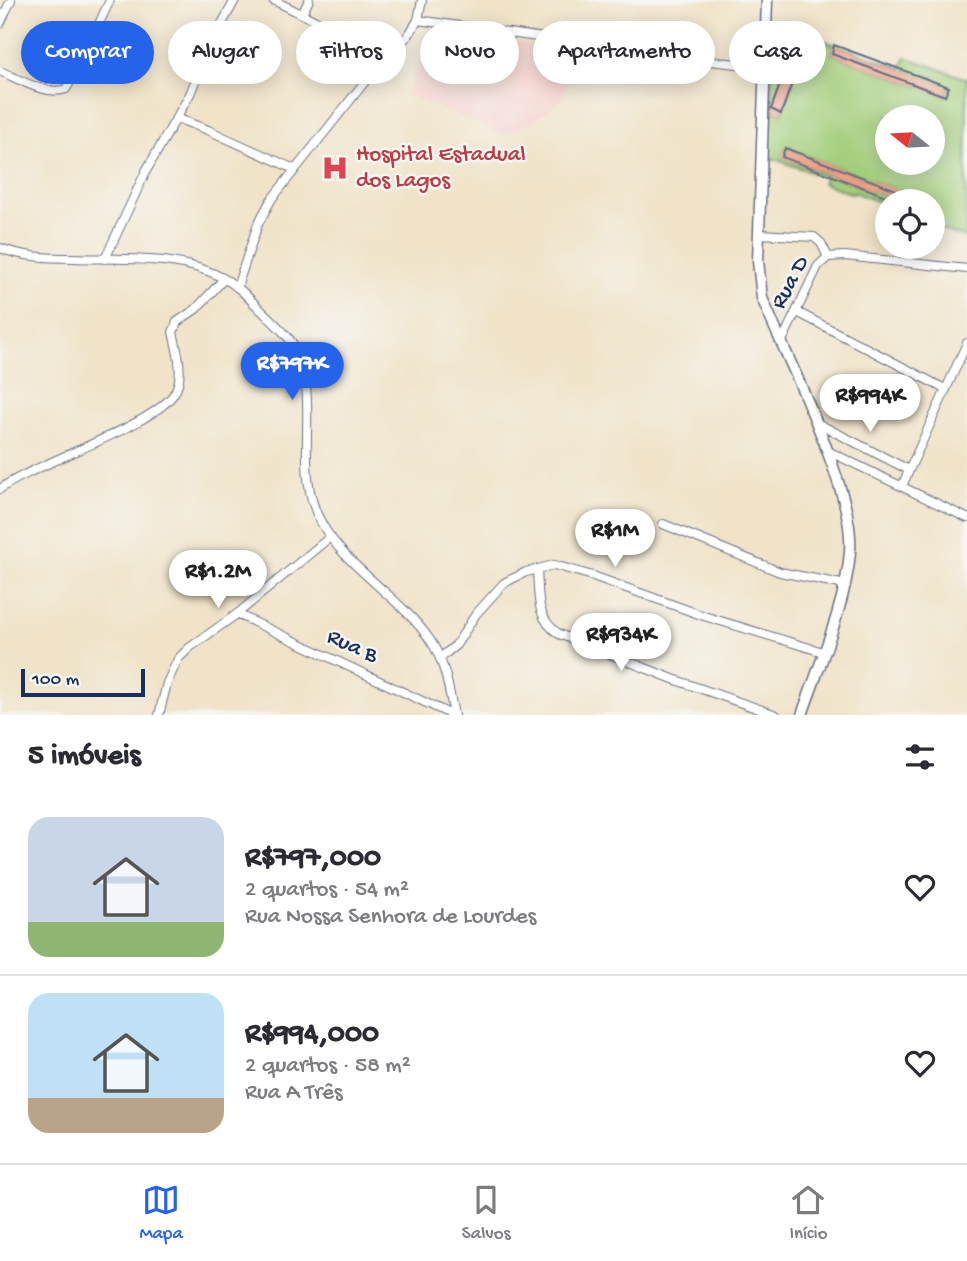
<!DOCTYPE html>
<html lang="pt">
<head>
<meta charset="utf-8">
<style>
  body { margin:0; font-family:"Gochi Hand",sans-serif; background:#f7f7f7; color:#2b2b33; height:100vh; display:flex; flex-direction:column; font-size:26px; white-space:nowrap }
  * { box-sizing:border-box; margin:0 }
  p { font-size:23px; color:#7c7c81 }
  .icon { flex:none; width:38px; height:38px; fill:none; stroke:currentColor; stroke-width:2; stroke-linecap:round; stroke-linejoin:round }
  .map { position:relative; height:715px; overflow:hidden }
  .panel { display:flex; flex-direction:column; background:#fff; flex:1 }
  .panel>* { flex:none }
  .hud { position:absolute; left:21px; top:21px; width:926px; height:63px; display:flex; gap:14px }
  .needle { width:46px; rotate:288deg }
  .controls { position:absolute; left:875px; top:105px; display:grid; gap:14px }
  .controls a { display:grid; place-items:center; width:70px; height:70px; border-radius:50%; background:#fff; box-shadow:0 4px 18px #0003; font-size:35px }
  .scale { position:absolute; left:21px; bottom:18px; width:124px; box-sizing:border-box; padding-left:7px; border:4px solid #1b2f5e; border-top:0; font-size:19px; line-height:24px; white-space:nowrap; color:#1b2f5e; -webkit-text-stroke:5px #f6f6f2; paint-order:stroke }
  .price { position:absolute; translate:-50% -60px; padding:0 16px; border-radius:24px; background:#fff; color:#222; font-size:23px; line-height:46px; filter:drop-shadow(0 2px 4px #0008) }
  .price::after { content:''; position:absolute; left:50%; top:42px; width:21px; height:16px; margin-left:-10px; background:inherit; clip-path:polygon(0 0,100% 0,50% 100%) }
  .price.active { background:#2563eb; color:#fff }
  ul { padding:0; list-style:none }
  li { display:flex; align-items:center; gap:21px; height:175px; padding:0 28px }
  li+li { border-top:2px solid #e1e1e2 }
  li span { display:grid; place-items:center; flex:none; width:196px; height:140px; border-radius:21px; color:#555 }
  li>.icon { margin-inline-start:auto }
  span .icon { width:84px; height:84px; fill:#fffc; stroke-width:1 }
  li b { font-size:30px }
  h2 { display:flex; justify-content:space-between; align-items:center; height:84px; padding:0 28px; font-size:30px }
  .chip { padding:0 24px; border-radius:32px; background:#fff; box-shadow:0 4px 18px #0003; font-size:24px; line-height:63px }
  .chip.active { background:#2563eb; color:#fff }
  .tab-bar { display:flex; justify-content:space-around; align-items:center; height:98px; border-top:2px solid #e1e1e2; background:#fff; font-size:19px; color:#7c7c81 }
  .tab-bar a { display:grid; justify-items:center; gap:4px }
  .tab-bar .active { color:#2563eb }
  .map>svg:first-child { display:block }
  .built { fill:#f7d0ca }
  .green { fill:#a2cd79; stroke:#5e7e6c; stroke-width:2; fill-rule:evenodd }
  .building { fill:#ee9d85 }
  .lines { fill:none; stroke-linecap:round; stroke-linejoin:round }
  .minor-casing { stroke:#666e83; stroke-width:10 }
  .tertiary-casing { stroke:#666e83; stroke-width:13 }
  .minor { stroke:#fff; stroke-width:8 }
  .tertiary { stroke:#fff; stroke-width:10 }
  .labels { text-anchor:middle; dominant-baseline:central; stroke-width:5; stroke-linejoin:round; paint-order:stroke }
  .health-label { font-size:23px; fill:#be3a42; stroke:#f6f6f2; text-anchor:start }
  .street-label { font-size:23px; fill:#1b2f5e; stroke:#f6f6f2 }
</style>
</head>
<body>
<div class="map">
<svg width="967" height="715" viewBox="0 0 967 715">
  <rect width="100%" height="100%" fill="#f6f6f2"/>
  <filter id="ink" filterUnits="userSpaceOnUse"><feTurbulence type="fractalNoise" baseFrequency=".0143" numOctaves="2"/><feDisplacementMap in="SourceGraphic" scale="14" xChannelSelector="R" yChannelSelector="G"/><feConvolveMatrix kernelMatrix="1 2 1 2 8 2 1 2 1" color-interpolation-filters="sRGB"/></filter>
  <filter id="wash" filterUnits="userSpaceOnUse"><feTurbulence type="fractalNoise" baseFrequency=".00686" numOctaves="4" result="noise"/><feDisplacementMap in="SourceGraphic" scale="28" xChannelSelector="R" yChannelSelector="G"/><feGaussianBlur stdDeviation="1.57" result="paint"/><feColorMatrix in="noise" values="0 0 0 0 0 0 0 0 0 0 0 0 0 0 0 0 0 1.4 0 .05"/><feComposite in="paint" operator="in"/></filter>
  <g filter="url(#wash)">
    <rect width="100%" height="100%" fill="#f0e3c8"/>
    <polygon class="built" points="433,29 571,50 563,99 531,123 502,135 406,94"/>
    <path class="green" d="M775,30L807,38L811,36L901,68L906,57L967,79L966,238L933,227V201H904L907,194L785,148L783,157L899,201H887V205L854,192L853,194L823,183L825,177L766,156ZM834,46L949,87L945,96L832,54ZM785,71L795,75L782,114L771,110ZM887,117H933V163H887Z"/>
    <g id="blocks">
      <g class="building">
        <polygon points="834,45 949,87 945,96 832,54"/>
        <polygon points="785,71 795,74 781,114 771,109"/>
        <polygon points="785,148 907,194 904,201 899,201 782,157"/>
      </g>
    </g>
  </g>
  <g filter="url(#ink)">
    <use href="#blocks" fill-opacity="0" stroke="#666e83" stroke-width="2"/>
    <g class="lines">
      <g class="minor-casing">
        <g id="minor">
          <polyline points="273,0 386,55"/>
          <polyline points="302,14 309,0"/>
          <polyline points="418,20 692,59 764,67"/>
          <polyline points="0,24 11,0"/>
          <path d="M0,71C19,79 46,96 66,89L78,69L110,0"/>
          <polyline points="176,118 208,130 294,169"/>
          <polyline points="760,234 814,237 821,243 828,257"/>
          <path d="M0,248C23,257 48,258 73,258C126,260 192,253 237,287C247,295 255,305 264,313C277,326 294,340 300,358C318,411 293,475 322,524C348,570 400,596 430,640C445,661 449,690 454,715"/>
          <polyline points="105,259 146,171 190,94 208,49 235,0"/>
          <polyline points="237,287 258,224 271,200 386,55 408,36 418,20 422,0"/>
          <polyline points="797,312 945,389"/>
          <polyline points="782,341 818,266 828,257 845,256 967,269"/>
          <polyline points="817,423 909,470"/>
          <polyline points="828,451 967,518"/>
          <polyline points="902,486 967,343"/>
          <path d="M0,489C37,462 161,424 176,390C184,372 177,350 173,332L177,322L196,309L223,280"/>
          <polyline points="663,524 780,572 846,585"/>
          <path d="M537,569C539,595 535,618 559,634L673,679L776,715"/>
          <polyline points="237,614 452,715"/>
          <polyline points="440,658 456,645 476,614 504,583 526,572 554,565 593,576 704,616 823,652"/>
          <polyline points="159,715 167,683 178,659 189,648 237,614 330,537"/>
        </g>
      </g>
      <g class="tertiary-casing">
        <path id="tertiary" d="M767,0L758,261L762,298C785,353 813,407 832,464C842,492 852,523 850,552C846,604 819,665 802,715"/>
      </g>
      <use href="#minor" class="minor"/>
      <use href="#tertiary" class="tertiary"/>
    </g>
  </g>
  <defs>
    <g id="hospital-bare" transform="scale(2.1)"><path d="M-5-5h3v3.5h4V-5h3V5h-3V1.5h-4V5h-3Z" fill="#e0444e" stroke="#f6f6f2" stroke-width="2.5" paint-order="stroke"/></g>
  </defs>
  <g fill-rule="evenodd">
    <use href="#hospital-bare" x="335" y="168"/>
  </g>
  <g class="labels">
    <g class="health-label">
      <text x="356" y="155">Hospital Estadual<tspan x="356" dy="26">dos Lagos</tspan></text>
    </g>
    <g class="street-label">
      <text transform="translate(791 283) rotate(-62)">Rua D</text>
      <text transform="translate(352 647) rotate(24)">Rua B</text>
    </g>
  </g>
</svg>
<div class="controls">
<a><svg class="needle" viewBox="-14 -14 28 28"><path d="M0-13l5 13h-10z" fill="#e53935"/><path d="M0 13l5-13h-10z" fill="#7c7c81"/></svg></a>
<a><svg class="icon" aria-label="locate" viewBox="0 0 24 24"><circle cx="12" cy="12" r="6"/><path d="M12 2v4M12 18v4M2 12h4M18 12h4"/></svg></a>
</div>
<div class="scale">100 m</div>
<b class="price active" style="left:292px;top:402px">R$797K</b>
<b class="price" style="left:870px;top:434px">R$994K</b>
<b class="price" style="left:615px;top:569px">R$1M</b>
<b class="price" style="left:218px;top:610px">R$1.2M</b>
<b class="price" style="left:621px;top:673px">R$934K</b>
<div class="hud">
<a class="chip active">Comprar</a>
<a class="chip">Alugar</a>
<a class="chip">Filtros</a>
<a class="chip">Novo</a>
<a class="chip">Apartamento</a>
<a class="chip">Casa</a>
</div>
</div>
<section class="panel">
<h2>5 imóveis<svg class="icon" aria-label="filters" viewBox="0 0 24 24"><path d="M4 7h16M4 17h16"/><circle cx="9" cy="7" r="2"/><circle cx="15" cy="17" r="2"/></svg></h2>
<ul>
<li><span style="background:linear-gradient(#c9d6e8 75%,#8fb573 0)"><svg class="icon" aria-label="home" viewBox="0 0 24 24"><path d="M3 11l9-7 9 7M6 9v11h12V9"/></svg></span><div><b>R$797,000</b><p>2 quartos · 54 m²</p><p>Rua Nossa Senhora de Lourdes</p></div><svg class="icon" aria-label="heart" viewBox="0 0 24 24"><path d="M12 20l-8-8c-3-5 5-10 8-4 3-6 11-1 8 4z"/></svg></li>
<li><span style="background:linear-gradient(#bfe0f5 75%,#b9a48a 0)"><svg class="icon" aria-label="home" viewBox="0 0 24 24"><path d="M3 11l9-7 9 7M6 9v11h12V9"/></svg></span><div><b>R$994,000</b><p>2 quartos · 58 m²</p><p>Rua A Três</p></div><svg class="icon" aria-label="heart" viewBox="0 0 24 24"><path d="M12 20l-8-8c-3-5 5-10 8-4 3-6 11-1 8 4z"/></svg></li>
</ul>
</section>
<nav class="tab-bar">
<a class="active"><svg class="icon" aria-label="map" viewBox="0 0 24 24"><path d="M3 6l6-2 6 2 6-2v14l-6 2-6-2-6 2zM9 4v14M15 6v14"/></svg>Mapa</a>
<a><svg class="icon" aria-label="saved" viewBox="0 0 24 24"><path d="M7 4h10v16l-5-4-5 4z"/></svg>Salvos</a>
<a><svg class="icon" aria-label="home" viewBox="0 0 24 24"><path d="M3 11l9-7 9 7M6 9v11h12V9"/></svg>Início</a>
</nav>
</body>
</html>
